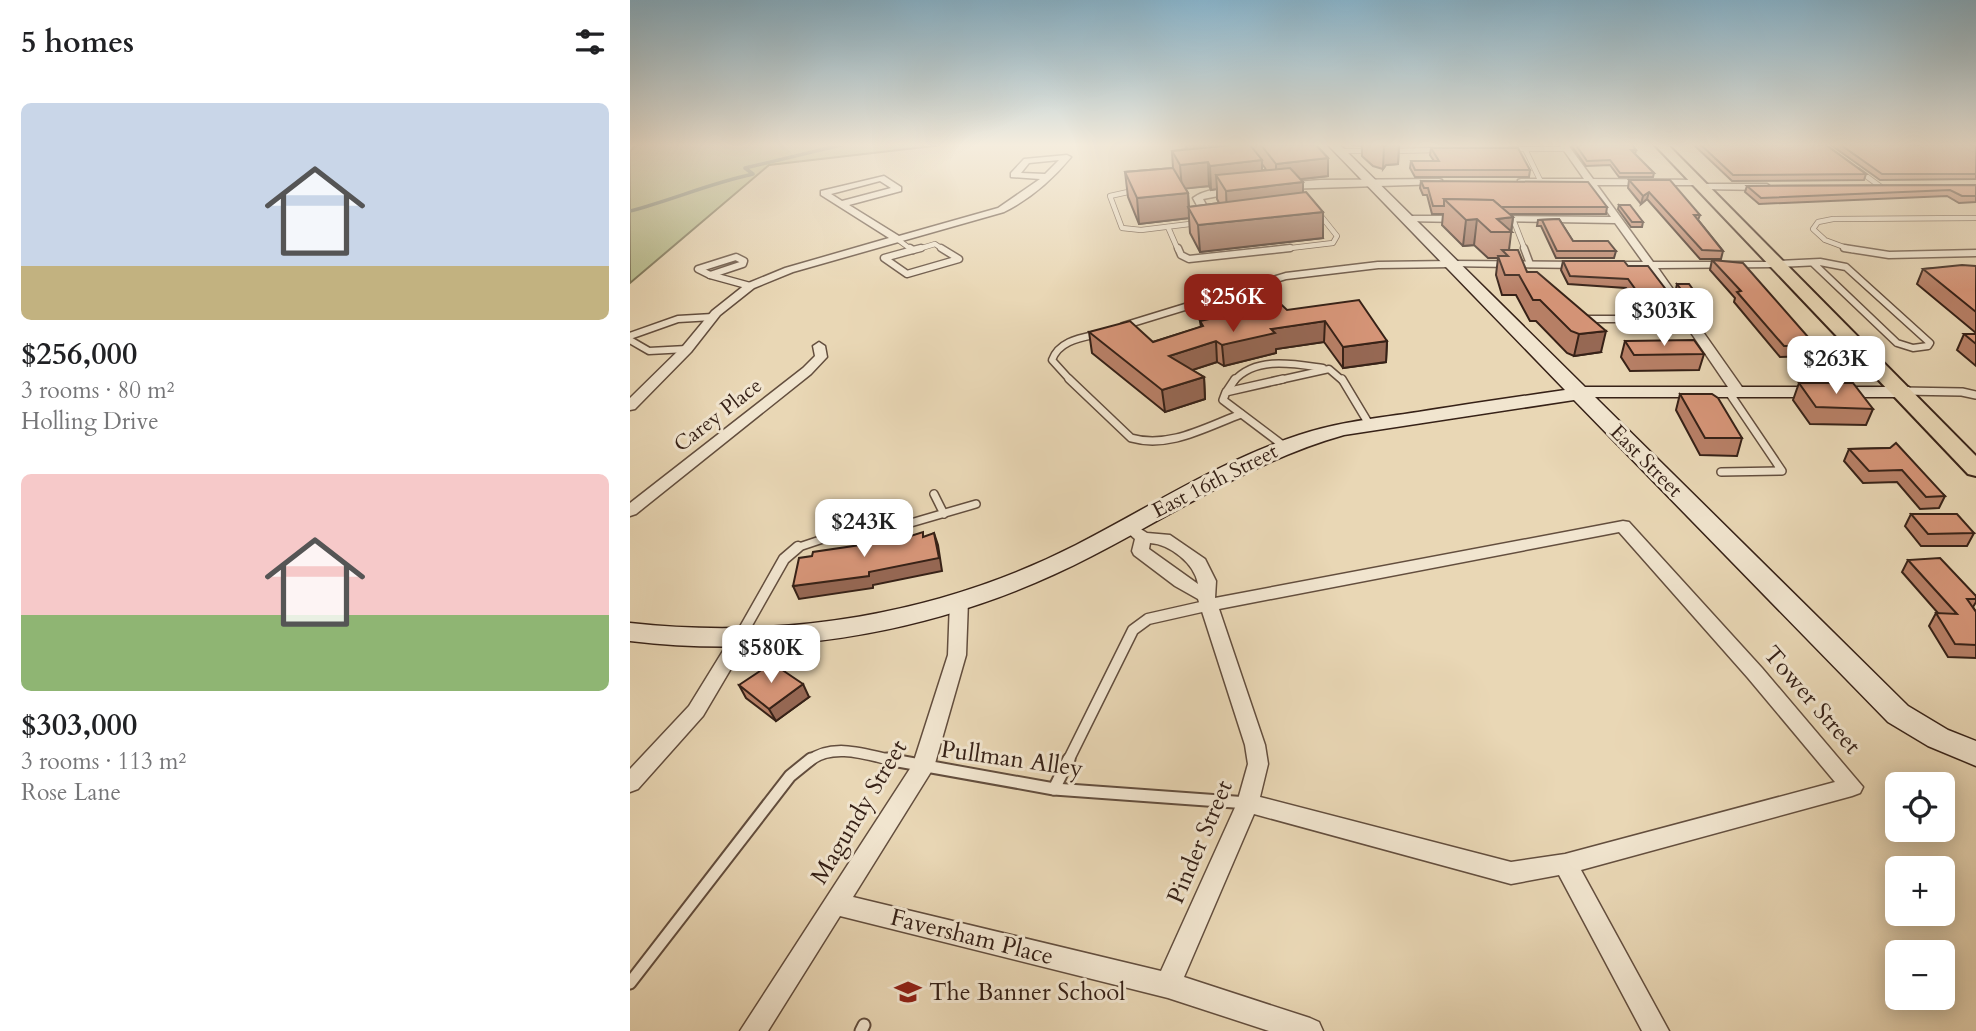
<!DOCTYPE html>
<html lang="en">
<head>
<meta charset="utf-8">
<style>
  body { margin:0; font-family:Cardo,serif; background:#f6f6f6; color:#202124; height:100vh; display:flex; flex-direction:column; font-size:26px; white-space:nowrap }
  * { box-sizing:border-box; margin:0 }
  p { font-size:23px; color:#757577 }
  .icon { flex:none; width:38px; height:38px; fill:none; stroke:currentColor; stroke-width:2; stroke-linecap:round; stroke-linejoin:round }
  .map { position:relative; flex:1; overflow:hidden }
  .side { display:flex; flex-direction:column; background:#fff; width:630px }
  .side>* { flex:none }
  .controls { position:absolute; left:1255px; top:772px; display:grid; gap:14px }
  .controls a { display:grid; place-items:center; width:70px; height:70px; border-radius:10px; background:#fff; box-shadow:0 4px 18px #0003; font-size:35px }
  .price { position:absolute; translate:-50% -60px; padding:0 16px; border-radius:14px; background:#fff; color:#222; font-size:23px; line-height:46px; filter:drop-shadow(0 2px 4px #0008) }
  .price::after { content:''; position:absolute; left:50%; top:42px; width:21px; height:16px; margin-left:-10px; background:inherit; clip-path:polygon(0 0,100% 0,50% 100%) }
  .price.active { background:#8f2418; color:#fff }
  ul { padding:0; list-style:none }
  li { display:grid; align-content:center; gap:14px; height:371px; padding:0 21px }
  li span { display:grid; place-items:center; height:217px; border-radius:10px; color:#555 }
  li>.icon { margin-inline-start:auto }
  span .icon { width:126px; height:126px; fill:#fffc; stroke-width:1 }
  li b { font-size:30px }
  h2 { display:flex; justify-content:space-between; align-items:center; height:84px; padding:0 21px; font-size:30px }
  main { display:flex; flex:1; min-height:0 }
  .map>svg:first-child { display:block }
  .green { fill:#b7be8d; stroke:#767052; stroke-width:2 }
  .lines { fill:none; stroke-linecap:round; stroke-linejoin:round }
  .stream { stroke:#717d6f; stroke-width:3.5 }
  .lane-far4-casing { stroke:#634e3e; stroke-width:6 }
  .lane-far3-casing { stroke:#634e3e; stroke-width:9 }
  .lane-far2-casing { stroke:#634e3e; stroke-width:10 }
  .lane-far1-casing { stroke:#634e3e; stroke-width:13 }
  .lane-casing { stroke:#634e3e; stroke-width:15 }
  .street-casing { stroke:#634e3e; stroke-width:3 }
  .secondary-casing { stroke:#362117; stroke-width:3 }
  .primary-casing { stroke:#362117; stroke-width:4 }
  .lane-far4 { stroke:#f1e5cf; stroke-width:4.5 }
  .lane-far3 { stroke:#f1e5cf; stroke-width:6 }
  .lane-far2 { stroke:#f1e5cf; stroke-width:7 }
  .lane-far1 { stroke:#f1e5cf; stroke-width:10 }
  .lane { stroke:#f1e5cf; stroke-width:11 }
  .street { fill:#f1e5cf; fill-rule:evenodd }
  .secondary { fill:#f1e5cf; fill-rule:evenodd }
  .primary { fill:#e9d7b5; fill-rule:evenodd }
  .wall { fill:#b88067; stroke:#362117; stroke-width:2; fill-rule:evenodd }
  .shaded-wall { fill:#966854; stroke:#362117; stroke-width:2 }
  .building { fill:#d69578; stroke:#362117; stroke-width:2 }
  .labels { text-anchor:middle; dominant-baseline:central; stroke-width:6; stroke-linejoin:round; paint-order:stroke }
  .street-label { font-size:21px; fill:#362117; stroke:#f1e5cf }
  .near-street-label { font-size:24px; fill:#362117; stroke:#f1e5cf }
  .near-poi-label { font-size:24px; fill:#362117; stroke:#f1e5cf; text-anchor:start }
</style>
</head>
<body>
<main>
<section class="side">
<h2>5 homes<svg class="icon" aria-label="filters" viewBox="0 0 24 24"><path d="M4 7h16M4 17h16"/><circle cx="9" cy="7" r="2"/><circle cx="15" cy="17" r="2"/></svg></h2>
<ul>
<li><span style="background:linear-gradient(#c9d6e8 75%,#c2b280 0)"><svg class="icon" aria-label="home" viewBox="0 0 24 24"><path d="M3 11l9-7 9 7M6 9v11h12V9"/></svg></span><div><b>$256,000</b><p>3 rooms · 80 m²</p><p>Holling Drive</p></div></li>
<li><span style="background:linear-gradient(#f6c9c9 65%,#8fb573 0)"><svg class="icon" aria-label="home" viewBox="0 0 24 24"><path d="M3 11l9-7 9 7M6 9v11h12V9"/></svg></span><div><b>$303,000</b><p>3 rooms · 113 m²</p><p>Rose Lane</p></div></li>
</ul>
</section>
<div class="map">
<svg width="1346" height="1031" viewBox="0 0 1346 1031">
  <rect width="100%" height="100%" fill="#e9d7b5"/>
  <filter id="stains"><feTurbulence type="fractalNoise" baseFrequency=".00286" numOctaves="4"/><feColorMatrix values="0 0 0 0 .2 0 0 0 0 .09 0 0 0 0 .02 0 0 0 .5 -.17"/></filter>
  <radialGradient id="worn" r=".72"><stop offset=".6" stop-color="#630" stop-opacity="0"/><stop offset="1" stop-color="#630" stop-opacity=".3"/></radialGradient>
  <polygon class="green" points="5,145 312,145 139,165 0,283 0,152"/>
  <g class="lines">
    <path class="stream" d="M0,211C42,200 81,183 123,174L115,168L211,145"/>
    <g class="lane-far4-casing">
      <g id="lane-far4">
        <polyline points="880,149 936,149"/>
        <polyline points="895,149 911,182"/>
        <polyline points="710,151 741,151"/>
        <polyline points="761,151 811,150"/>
        <polyline points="1228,170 1251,187"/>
        <polyline points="507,190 480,196 492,228 511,230 568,223"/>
        <polyline points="883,219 895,250"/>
        <polyline points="538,227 548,250"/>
        <polyline points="267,239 282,250"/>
        <polyline points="285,250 305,244 314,250"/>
        <polyline points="644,250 703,243 707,236 687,211"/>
        <polyline points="1222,250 1195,240 1183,229 1188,222 1203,219 1346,218"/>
      </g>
    </g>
    <g class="lane-far3-casing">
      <g id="lane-far3">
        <polyline points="280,248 283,250"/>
        <polyline points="548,248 551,255 559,259 660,248"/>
        <polyline points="894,248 900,264"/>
        <polyline points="1214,248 1259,255 1346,253"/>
        <polyline points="283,250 254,258 277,274 329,259 311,248"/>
        <polyline points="283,250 291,248"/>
        <polygon points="106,257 114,261 113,264 80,275 68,269"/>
        <polyline points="1146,264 1190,262 1216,267 1300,343 1298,346 1283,348 1267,343 1183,263"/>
        <polyline points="80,275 120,286"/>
        <polyline points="954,319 1059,319"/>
        <polyline points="493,326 656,276 748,265 822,264"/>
        <polyline points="0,336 48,319 83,317"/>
        <polyline points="0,340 19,351 57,349"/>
        <path d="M441,381L422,360C429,341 450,338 468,334"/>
        <path d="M604,381C626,356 664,364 693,368"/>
        <polyline points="645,381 699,369 713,381"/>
      </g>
    </g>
    <g class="lane-far2-casing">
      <g id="lane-far2">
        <path d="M439,379L501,438C539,449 576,427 611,414"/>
        <polyline points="653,379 596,392 593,400 654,446"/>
        <polyline points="712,379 739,424"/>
        <polyline points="597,391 605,379"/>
        <polyline points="1272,391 1332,392 1346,395"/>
        <polyline points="1091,472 1152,471 1098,391"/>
        <polyline points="304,494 314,514"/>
        <polyline points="166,548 193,539 267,527 346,504"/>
      </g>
    </g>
    <g class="lane-far1-casing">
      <g id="lane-far1">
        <polyline points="111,635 154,559 168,547"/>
        <path d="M179,761C203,742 238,755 265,761"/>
        <polyline points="438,761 503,630 518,619 580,605"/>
      </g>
    </g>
    <g class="lane-casing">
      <g id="lane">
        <polyline points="257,759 424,789 618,803"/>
        <polyline points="424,789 439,759"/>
        <polyline points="0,983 160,776 181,759"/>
        <polyline points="231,1031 234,1025"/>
      </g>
    </g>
    <g class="street-casing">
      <g id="street">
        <polygon points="930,145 938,145 963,179 1070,180 1071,182 1067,185 967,185 1023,262 1150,262 1150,266 1146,267 1028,268 1114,390 1112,393 1102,393 1017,268 974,267 973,265 978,262 1013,262 985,223 860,221 860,217 863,216 981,217 958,185 888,184 888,180 891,179 954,179"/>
        <path d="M437,155L441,157C422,180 400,199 374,212L163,272L124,288L90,315L61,352L5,409L0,410V398L53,346L82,311L116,284L155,268L259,238L191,195V191L254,176L271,187V191L219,205L269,236L368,208L410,179L381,177V173L394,159ZM429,160L415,174L391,173L399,163ZM250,181L261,188L212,201L201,194Z"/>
        <polygon points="809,179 812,180 812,184 653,189 649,186 653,183 690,180"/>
        <polygon points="1073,184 1137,184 1141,187 1137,190 1070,189 1070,185"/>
        <path d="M606,187L609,188V192L573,199L585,222L577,224L563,198C575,189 591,189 606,187Z"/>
        <polygon points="776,216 833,216 838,219 833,222 773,221 773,217"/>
        <polygon points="822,261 952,262 957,265 952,268 818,266 817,264"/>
        <polygon points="189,342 195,346 197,357 181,374 6,514 0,516 0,503 173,368 185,356 183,346"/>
        <path d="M498,521L517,533L540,535L575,559L586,581L585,598L993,521L999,522L1132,668L1233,787L1230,793L1222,796L951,870L1039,1031H1012L929,875L881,884L624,814L554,977L680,1018L689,1022L693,1031H639L538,998L210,916L138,1031H110L283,764L318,655L320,601L323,597H335L338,601L336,655L304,767L223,897L531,971L607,803L618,764L615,745L568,599L545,586L504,555L502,551L505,539L490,526ZM989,532L1118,678L1205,782L935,854L881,862L630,797L638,764L635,745L589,609ZM520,543C540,544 565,564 568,584L519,549Z"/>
        <polygon points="110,631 116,633 119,638 73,716 8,789 0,792 0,769 59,706 104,633"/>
      </g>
    </g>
    <g class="secondary-casing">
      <path id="secondary" d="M698,145H710L955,387H1279L1281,391L1272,397H965L1278,706L1318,730L1346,741V766L1298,746L1258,722L944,400L714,435C622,461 546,513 462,556C320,630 158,660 0,641V623C152,640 309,615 446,545C520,507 590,461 669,435C708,422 748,418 788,412C837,404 886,397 935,390Z"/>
    </g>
    <g class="primary-casing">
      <polygon id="primary" points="1025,145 1038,145 1346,456 1346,476 1338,474"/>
    </g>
    <use href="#lane-far4" class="lane-far4"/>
    <use href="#lane-far3" class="lane-far3"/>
    <use href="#lane-far2" class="lane-far2"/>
    <use href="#lane-far1" class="lane-far1"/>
    <use href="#lane" class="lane"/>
    <use href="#street" class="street"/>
    <use href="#secondary" class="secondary"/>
    <use href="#primary" class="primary"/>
  </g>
  <g class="wall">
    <path d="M555,145H686L698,158V176L670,179L673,192L693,238L570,252L560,233L559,218L509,224L498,197L495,172L543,168L542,151L557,149ZM632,164L635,168L636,170H632ZM579,186L581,190L587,189V199L589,203L559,207L558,193L555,188Z"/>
    <polygon points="721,145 769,145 768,164 756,165 753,169 743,166 732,156 732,146"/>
    <polygon points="941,145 1002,145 1006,150 1005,154 1024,173 1023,177 989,177 980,165 956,166"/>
    <polygon points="1064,145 1196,145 1236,174 1234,180 1102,181"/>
    <polygon points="1201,145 1346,145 1346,179 1250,180"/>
    <polygon points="801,148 900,170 899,177 785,177 780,168 781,161 804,161 800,155"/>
    <polygon points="999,180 1070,215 1068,220 1093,251 1091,259 1070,259 1017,199 1011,204 998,188"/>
    <polygon points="791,181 977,207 976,214 880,214 883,217 879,250 897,272 971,352 944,356 937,353 906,321 900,321 886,295 872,295 866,275 868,258 858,258 844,245 833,246 812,225 813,214 802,214 797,195 793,195 790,188"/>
    <polygon points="1346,185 1346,202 1329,203 1317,196 1129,204 1115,192 1117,186"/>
    <polygon points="989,205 1013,222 1012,227 1001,227 988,209"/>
    <polygon points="929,219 943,241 986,251 984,258 926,258 911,226 907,226 908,220"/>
    <polygon points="1082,260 1186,346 1182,356 1150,357 1104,302 1105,298 1080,270"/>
    <polygon points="933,261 998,266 1047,304 1045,313 1013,313 996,288 938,284 931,270"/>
    <polygon points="1346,266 1346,333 1287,284 1293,269"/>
    <polygon points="1047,284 1078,310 1077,316 1065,316 1046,289"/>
    <polygon points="579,306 657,310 757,341 756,362 713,368 694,342 646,349 646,353 594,366 587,362 562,370 574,377 575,399 535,412 462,353 459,332 523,342 571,327 570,321 580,319"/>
    <polygon points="1334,334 1346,334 1346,366 1327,350"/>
    <polygon points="995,341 1074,354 1069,370 1000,371 991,357"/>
    <polygon points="1169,383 1243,409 1236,425 1180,424 1163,400"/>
    <polygon points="1050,394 1112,438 1107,456 1070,455 1046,410"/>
    <polygon points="1260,448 1315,496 1309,508 1290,509 1267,482 1233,483 1214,461 1219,449"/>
    <polygon points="1281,514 1344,533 1337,546 1291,546 1275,526"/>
    <polygon points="1278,560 1346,596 1346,602 1343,607 1346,612 1346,658 1318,657 1299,626 1306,613 1308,613 1272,572"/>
    <polygon points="109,685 179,697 146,721 116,698"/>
  </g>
  <g class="shaded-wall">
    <polygon points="564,145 613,145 565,162"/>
    <polygon points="769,145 768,164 756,165 753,169 754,146"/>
    <polygon points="698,158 698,176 646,182 646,164"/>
    <polygon points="632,160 632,184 586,175 587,189 581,190 580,166"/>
    <polygon points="578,162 579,186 552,189 550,165"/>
    <polygon points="673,182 673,207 597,216 596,191"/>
    <polygon points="1019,192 1017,199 1011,204 1013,196"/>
    <polygon points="558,193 559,218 509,224 507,198"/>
    <polygon points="693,212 693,238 570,252 568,225"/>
    <polygon points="883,217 881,232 867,219"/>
    <polygon points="847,219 844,245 833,246 836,220"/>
    <polygon points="695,321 694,342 646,349 646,353 594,366 592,345 641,329"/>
    <polygon points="976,331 971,352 944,356 949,334"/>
    <polygon points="586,341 587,362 541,377 539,356"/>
    <polygon points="757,341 756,362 713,368 713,347"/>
    <polygon points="574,377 575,399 535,412 532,390"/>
    <polygon points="304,533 308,545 312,571 243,585 243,588 169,599 163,586 239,572"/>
    <polygon points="173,684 179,697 146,721 139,709"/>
  </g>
  <g class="building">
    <polygon points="603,145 620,145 632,160 580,166 578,162 550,165 542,151"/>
    <polygon points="631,145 686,145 698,158 646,164"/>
    <polygon points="946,145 1002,145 1006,150 1001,150 1024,173 990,173 980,160 957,161"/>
    <polygon points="1071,145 1196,145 1236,174 1103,175"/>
    <polygon points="1211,145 1346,145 1346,174 1252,174"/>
    <polygon points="801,148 888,148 900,170 785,170 781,161 809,161"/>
    <polygon points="543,168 558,193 507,198 495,172"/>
    <polygon points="660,168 673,182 596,191 586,175"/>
    <polygon points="999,180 1040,180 1070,215 1064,215 1093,251 1072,250 1019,192 1013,196"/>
    <polygon points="791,181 958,182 977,207 871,207 863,200 814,199 814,206 803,206 798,188 794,188"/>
    <polygon points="1346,185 1346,196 1332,196 1320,190 1131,198 1117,186"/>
    <polygon points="676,192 693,212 568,225 558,207"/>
    <polygon points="814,199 863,200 883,217 867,219 882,232 861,232 847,219 836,220"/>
    <polygon points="989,205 1000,205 1013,222 1002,222"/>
    <polygon points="929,219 943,241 978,241 986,251 927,251 912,220 908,220"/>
    <polygon points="872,250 888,250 897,272 907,272 976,331 949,334 941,331 910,300 903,300 889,275 875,275 868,256 878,256"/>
    <polygon points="1082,260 1113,263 1186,346 1154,346 1107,292 1111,291"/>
    <polygon points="933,261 994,261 998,266 1018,266 1047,304 1016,304 998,279 940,276"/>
    <polygon points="1332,265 1346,266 1346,312 1293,269"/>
    <polygon points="1047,284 1059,284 1078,310 1066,310"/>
    <polygon points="639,293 657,310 729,300 757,341 713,347 695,321 641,329 645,333 592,345 586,341 539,356 574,377 532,390 459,332 500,321 523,342 573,326 570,321 589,317 579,306"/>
    <polygon points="1334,334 1346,334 1346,344"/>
    <polygon points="1064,340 1074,354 1004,355 995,341"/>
    <polygon points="1169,383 1223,383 1243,409 1186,407"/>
    <polygon points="1050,394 1082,394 1088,398 1112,438 1075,438"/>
    <polygon points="1266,443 1315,496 1296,497 1272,470 1239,471 1219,449 1260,448"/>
    <polygon points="1281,514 1327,514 1344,533 1298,534"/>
    <polygon points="293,532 293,537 304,533 309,558 239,572 239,576 163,586 169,558 182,556 183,552 271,539"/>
    <polygon points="1310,558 1346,596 1346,599 1337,599 1346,612 1346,645 1325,644 1306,613 1327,614 1278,560"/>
    <polygon points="142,663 173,684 139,709 109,685"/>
  </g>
  <linearGradient id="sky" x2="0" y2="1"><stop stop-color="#88b6cf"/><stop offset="0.5" stop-color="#f5edde"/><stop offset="1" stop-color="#f5edde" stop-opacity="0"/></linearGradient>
  <rect width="1346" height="290" fill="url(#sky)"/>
  <defs>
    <g id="school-bare" transform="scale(2.1)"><path d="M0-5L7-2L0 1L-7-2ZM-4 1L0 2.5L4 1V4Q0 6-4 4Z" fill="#8f2418" stroke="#f1e5cf" stroke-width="2.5" paint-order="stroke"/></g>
  </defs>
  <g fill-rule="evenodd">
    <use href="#school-bare" x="278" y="992"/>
  </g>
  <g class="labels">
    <g class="street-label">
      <text transform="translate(88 415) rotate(-38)">Carey Place</text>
      <text transform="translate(1016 461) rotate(45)">East Street</text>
      <text transform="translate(585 481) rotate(-27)">East 16th Street</text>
    </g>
    <g class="near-street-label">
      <text transform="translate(1182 700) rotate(49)">Tower Street</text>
      <text transform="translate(382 759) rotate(8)">Pullman Alley</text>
      <text transform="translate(229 812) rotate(-59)">Magundy Street</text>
      <text transform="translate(570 842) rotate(-67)">Pinder Street</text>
      <text transform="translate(342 937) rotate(14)">Faversham Place</text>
    </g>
    <g class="near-poi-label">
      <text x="299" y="992">The Banner School</text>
    </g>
  </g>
  <rect width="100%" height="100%" filter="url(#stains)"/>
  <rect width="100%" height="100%" fill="url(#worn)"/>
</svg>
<div class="controls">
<a><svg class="icon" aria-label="locate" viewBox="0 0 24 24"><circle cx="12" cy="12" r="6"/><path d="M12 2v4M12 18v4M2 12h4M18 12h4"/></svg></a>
<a>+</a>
<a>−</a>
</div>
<b class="price active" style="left:603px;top:334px">$256K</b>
<b class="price" style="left:1034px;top:348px">$303K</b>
<b class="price" style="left:1206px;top:396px">$263K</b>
<b class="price" style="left:234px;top:559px">$243K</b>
<b class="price" style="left:141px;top:685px">$580K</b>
</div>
</main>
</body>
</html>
